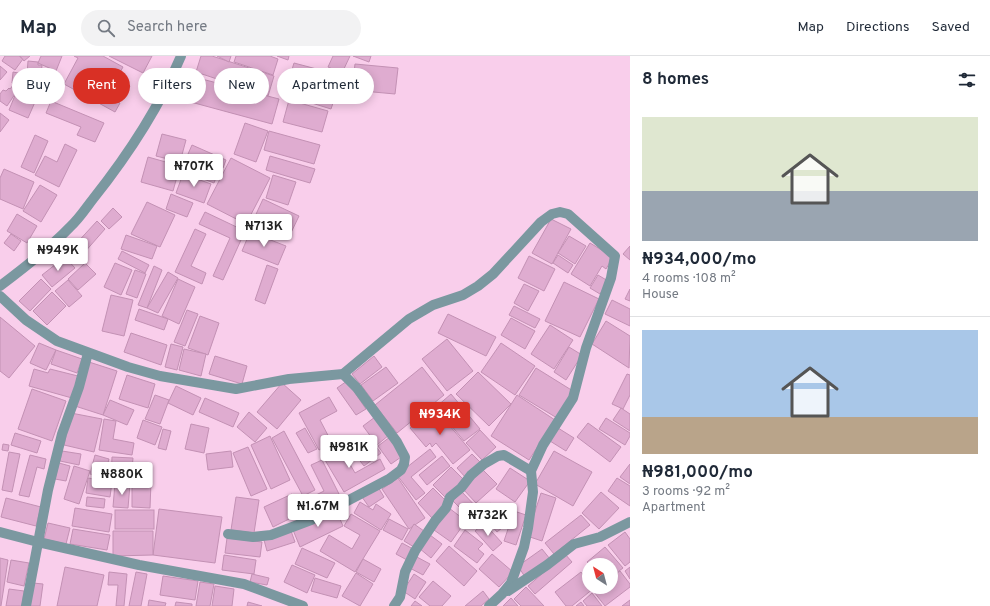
<!DOCTYPE html>
<html lang="en">
<head>
<meta charset="utf-8">
<style>
  body { margin:0; font-family:Overpass,sans-serif; background:#f2f2f3; color:#1f2937; height:100vh; display:flex; flex-direction:column; font-size:15px; white-space:nowrap }
  * { box-sizing:border-box; margin:0 }
  p { font-size:13px; color:#747a83 }
  .icon { flex:none; width:22px; height:22px; fill:none; stroke:currentColor; stroke-width:2; stroke-linecap:round; stroke-linejoin:round }
  .map { position:relative; flex:1; overflow:hidden }
  .drawer { display:flex; flex-direction:column; background:#fff; width:360px }
  .drawer>* { flex:none }
  .top-card { position:absolute; left:12px; top:12px; width:380px; height:36px; display:flex; gap:8px }
  .needle { width:26px; rotate:324deg }
  .controls { position:absolute; left:582px; top:502px; display:grid; gap:8px }
  .controls a { display:grid; place-items:center; width:36px; height:36px; border-radius:50%; background:#fff; box-shadow:0 2px 10px #0003; font-size:20px }
  .price { position:absolute; translate:-50% -34px; padding:0 9px; border-radius:4px; background:#fff; color:#222; font-size:13px; line-height:26px; filter:drop-shadow(0 1px 2px #0008) }
  .price::after { content:''; position:absolute; left:50%; top:24px; width:12px; height:9px; margin-left:-6px; background:inherit; clip-path:polygon(0 0,100% 0,50% 100%) }
  .price.active { background:#d93025; color:#fff }
  ul { padding:0; list-style:none }
  li { display:grid; align-content:center; gap:8px; height:212px; padding:0 12px }
  li+li { border-top:1px solid #e0e1e3 }
  li span { display:grid; place-items:center; height:124px; border-radius:0px; color:#555 }
  li>.icon { margin-inline-start:auto }
  span .icon { width:72px; height:72px; fill:#fffc; stroke-width:1 }
  li b { font-size:17px }
  h2 { display:flex; justify-content:space-between; align-items:center; height:48px; padding:0 12px; font-size:17px }
  .pill { padding:0 14px; border-radius:18px; background:#fff; box-shadow:0 2px 10px #0003; font-size:14px; line-height:36px }
  .pill.active { background:#d93025; color:#fff }
  header { display:flex; align-items:center; gap:24px; box-sizing:border-box; height:56px; padding:0 20px; background:#fff; border-bottom:1px solid #e0e1e3 }
  header strong { font-size:19px }
  nav { display:flex; gap:22px; margin-inline-start:auto; font-size:14px }
  .search { width:280px; height:36px; background:#f2f2f3; display:flex; align-items:center; gap:10px; box-sizing:border-box; padding:0 14px; border-radius:22px; color:#747a83; font-size:15px }
  main { display:flex; flex:1; min-height:0 }
  .map>svg:first-child { display:block }
  .building { fill:#dfacd0; stroke:#c391b4 }
  .lines { fill:none; stroke-linecap:round; stroke-linejoin:round }
  .minor { stroke:#7b98a0; stroke-width:10 }
</style>
</head>
<body>
<header>
<strong>Map</strong>
<div class="search"><svg class="icon" aria-label="search" viewBox="0 0 24 24"><circle cx="10" cy="10" r="6"/><path d="M15 15l6 6"/></svg>Search here</div>
<nav><a>Map</a><a>Directions</a><a>Saved</a></nav>
</header>
<main>
<div class="map">
<svg width="630" height="550" viewBox="0 0 630 550">
  <rect width="100%" height="100%" fill="#f9ceeb"/>
  <g class="building">
    <polygon points="5,0 19,0 23,3 15,14 2,5"/>
    <polygon points="20,0 30,0 24,5"/>
    <polygon points="41,0 62,0 56,15 38,7"/>
    <polygon points="74,0 103,0 123,11 119,18 126,22 124,26 130,30 124,41 121,39 117,46 120,47 115,56 64,28 78,2"/>
    <polygon points="109,0 152,0 143,17"/>
    <polygon points="201,0 212,0 274,20 268,40 196,16"/>
    <polygon points="217,0 231,0 229,6"/>
    <polygon points="236,0 270,0 278,3 273,19 234,6"/>
    <polygon points="277,0 289,0 288,4"/>
    <polygon points="333,0 350,0 342,17 328,11"/>
    <polygon points="353,0 371,0 369,6"/>
    <polygon points="28,5 38,6 38,9 42,9 41,20 27,19"/>
    <polygon points="294,7 343,20 339,33 290,20"/>
    <polygon points="355,8 398,12 395,38 352,34"/>
    <polygon points="0,10 7,16 0,24"/>
    <polygon points="13,16 23,18 22,29 12,27"/>
    <polygon points="27,20 40,25 41,22 51,25 46,40 23,32"/>
    <polygon points="194,21 279,43 272,68 187,45"/>
    <polygon points="54,23 62,26 58,38 50,36"/>
    <polygon points="291,23 336,38 331,53 286,39"/>
    <polygon points="14,28 19,32 7,50 0,45 0,38 3,34 6,35 9,32 10,33"/>
    <polygon points="16,37 35,46 28,62 9,54"/>
    <polygon points="289,44 328,55 322,76 283,66"/>
    <polygon points="51,45 104,67 95,86 77,79 81,71 46,57"/>
    <polygon points="0,57 9,64 0,76"/>
    <polygon points="245,67 268,75 256,106 234,98"/>
    <polygon points="269,75 320,89 314,108 264,94"/>
    <polygon points="162,78 186,84 180,106 156,100"/>
    <polygon points="35,79 48,85 34,117 21,111"/>
    <polygon points="65,88 77,94 59,131 35,119 45,100 57,106"/>
    <polygon points="192,89 226,104 223,112 188,98"/>
    <polygon points="270,100 315,113 310,127 266,114"/>
    <polygon points="148,101 180,110 173,135 141,126"/>
    <polygon points="185,101 219,114 214,127 180,114"/>
    <polygon points="231,102 270,122 246,168 207,148"/>
    <polygon points="4,113 34,126 23,153 0,143 0,122"/>
    <polygon points="183,118 211,128 204,147 176,137"/>
    <polygon points="273,119 296,126 288,149 266,142"/>
    <polygon points="40,129 57,139 41,166 23,155"/>
    <polygon points="171,138 193,147 187,161 166,153"/>
    <polygon points="263,143 299,160 288,183 252,167"/>
    <polygon points="147,146 175,159 160,191 131,178"/>
    <polygon points="113,152 122,161 109,173 101,165"/>
    <polygon points="205,156 245,175 223,224 213,220 230,182 199,168"/>
    <polygon points="17,158 37,170 27,187 7,175"/>
    <polygon points="551,163 571,173 552,208 532,197"/>
    <polygon points="97,165 105,173 83,198 74,190"/>
    <polygon points="195,173 206,178 191,210 206,217 202,228 175,216"/>
    <polygon points="250,176 286,190 278,209 242,195"/>
    <polygon points="11,178 21,185 14,195 4,187"/>
    <polygon points="126,179 157,190 152,203 121,193"/>
    <polygon points="569,180 586,190 575,208 558,197"/>
    <polygon points="590,187 613,201 606,213 602,210 590,230 571,218"/>
    <polygon points="630,190 630,204 623,198"/>
    <polygon points="122,195 149,209 145,217 118,203"/>
    <polygon points="558,199 573,209 568,217 553,207"/>
    <polygon points="529,200 555,213 544,235 518,222"/>
    <polygon points="65,201 75,212 52,231 42,219"/>
    <polygon points="85,207 96,218 78,234 68,223"/>
    <polygon points="115,207 132,214 121,239 104,231"/>
    <polygon points="267,209 278,213 265,248 255,244"/>
    <polygon points="154,210 162,214 147,252 138,249"/>
    <polygon points="135,214 146,218 137,242 126,238"/>
    <polygon points="168,216 178,222 158,257 147,252"/>
    <polygon points="598,219 608,225 600,238 590,232"/>
    <polygon points="41,223 51,233 30,255 19,245"/>
    <polygon points="178,223 195,231 179,268 162,260"/>
    <polygon points="68,224 82,240 69,251 55,235"/>
    <polygon points="564,226 599,243 580,281 545,265"/>
    <polygon points="524,228 539,235 528,255 514,247"/>
    <polygon points="630,233 630,245 625,243"/>
    <polygon points="52,236 66,250 47,269 33,255"/>
    <polygon points="111,239 133,244 124,280 102,275"/>
    <polygon points="612,244 630,253 630,270 605,258"/>
    <polygon points="514,250 540,263 535,272 509,259"/>
    <polygon points="139,253 168,263 164,274 135,264"/>
    <polygon points="187,254 198,258 185,290 174,286"/>
    <polygon points="448,258 496,281 486,300 438,277"/>
    <polygon points="200,260 219,267 208,299 188,292"/>
    <polygon points="0,261 35,290 9,322 0,315"/>
    <polygon points="511,262 535,275 525,293 501,279"/>
    <polygon points="606,265 630,280 629,312 592,288"/>
    <polygon points="550,269 573,284 554,313 531,298"/>
    <polygon points="131,277 167,289 161,309 124,296"/>
    <polygon points="447,283 473,315 447,335 422,303"/>
    <polygon points="39,287 56,294 46,314 30,307"/>
    <polygon points="501,287 535,310 515,339 481,316"/>
    <polygon points="171,288 183,291 177,314 165,311"/>
    <polygon points="569,291 582,299 566,324 554,316"/>
    <polygon points="184,293 206,298 201,320 179,314"/>
    <polygon points="56,294 82,303 77,317 51,308"/>
    <polygon points="215,300 247,310 242,328 209,318"/>
    <polygon points="374,300 382,311 360,328 352,318"/>
    <polygon points="89,306 117,315 103,359 75,350"/>
    <polygon points="386,311 398,327 373,345 361,329"/>
    <polygon points="422,311 444,339 397,377 375,349"/>
    <polygon points="536,312 573,335 557,362 519,339"/>
    <polygon points="34,313 48,317 50,313 78,320 72,342 29,330"/>
    <polygon points="478,316 511,348 489,370 456,338"/>
    <polygon points="627,318 630,319 630,339 623,353 612,348"/>
    <polygon points="127,319 155,328 148,352 119,343"/>
    <polygon points="347,325 366,353 356,359 337,332"/>
    <polygon points="282,327 301,344 277,373 257,356"/>
    <polygon points="176,330 201,342 193,359 168,347"/>
    <polygon points="32,333 66,345 52,385 18,373"/>
    <polygon points="451,338 480,373 464,385 436,351"/>
    <polygon points="155,339 169,344 160,368 145,363"/>
    <polygon points="517,339 555,364 529,404 491,380"/>
    <polygon points="329,341 337,355 320,364 332,387 319,394 299,357"/>
    <polygon points="205,342 239,357 233,371 199,356"/>
    <polygon points="110,344 134,354 127,369 103,359"/>
    <polygon points="435,352 470,394 453,408 436,387 432,391 430,387 426,391 410,372"/>
    <polygon points="621,352 630,358 630,375 613,364"/>
    <polygon points="249,356 267,372 255,386 237,371"/>
    <polygon points="71,357 102,363 94,396 64,389"/>
    <polygon points="375,361 389,379 377,389 363,370"/>
    <polygon points="606,362 630,377 630,380 625,389 599,373"/>
    <polygon points="104,363 116,365 113,383 134,387 132,399 99,394"/>
    <polygon points="143,364 162,371 155,389 137,382"/>
    <polygon points="588,367 621,391 610,406 577,381"/>
    <polygon points="191,368 209,372 204,397 185,393"/>
    <polygon points="305,372 317,393 308,397 296,377"/>
    <polygon points="558,372 574,382 566,395 550,385"/>
    <polygon points="163,373 171,375 166,394 158,392"/>
    <polygon points="480,374 496,391 482,404 466,387"/>
    <polygon points="284,375 315,434 303,440 272,382"/>
    <polygon points="15,377 41,385 37,397 11,389"/>
    <polygon points="270,380 290,424 271,433 251,389"/>
    <polygon points="390,381 404,399 391,408 378,390"/>
    <polygon points="370,383 381,397 364,410 353,396"/>
    <polygon points="3,388 9,389 8,395 2,394"/>
    <polygon points="339,389 355,417 380,403 385,413 344,436 322,399"/>
    <polygon points="248,391 267,433 251,440 233,397"/>
    <polygon points="430,393 436,401 411,421 425,437 416,444 397,419"/>
    <polygon points="62,395 81,398 79,409 60,405"/>
    <polygon points="231,395 233,411 208,414 206,398"/>
    <polygon points="554,395 592,416 573,450 535,428"/>
    <polygon points="9,396 20,398 12,436 2,434"/>
    <polygon points="472,398 482,408 466,422 457,412"/>
    <polygon points="30,399 46,403 44,413 37,411 29,441 19,439"/>
    <polygon points="95,399 109,403 104,421 90,418"/>
    <polygon points="442,400 450,410 427,429 419,419"/>
    <polygon points="112,401 133,402 131,426 111,425"/>
    <polygon points="322,404 339,438 314,450 310,442 324,435 311,409"/>
    <polygon points="59,407 70,410 66,425 55,423"/>
    <polygon points="630,408 630,428 620,421"/>
    <polygon points="74,410 90,415 79,448 64,443"/>
    <polygon points="451,411 464,424 446,442 433,429"/>
    <polygon points="510,412 530,425 515,446 496,433"/>
    <polygon points="483,414 497,428 476,447 463,433"/>
    <polygon points="88,422 112,426 110,441 86,437"/>
    <polygon points="398,422 425,462 409,473 382,433"/>
    <polygon points="617,422 630,430 630,450 608,435"/>
    <polygon points="132,426 151,426 150,452 132,451"/>
    <polygon points="115,427 130,428 128,452 113,451"/>
    <polygon points="378,431 384,441 369,451 362,441"/>
    <polygon points="433,432 448,447 432,462 418,447"/>
    <polygon points="462,436 480,455 472,464 453,445"/>
    <polygon points="601,436 619,452 599,473 582,457"/>
    <polygon points="541,437 556,442 542,485 527,480"/>
    <polygon points="292,438 301,457 273,471 264,451"/>
    <polygon points="87,441 105,443 104,452 86,450"/>
    <polygon points="236,441 259,444 254,477 231,474"/>
    <polygon points="6,442 41,451 36,470 1,461"/>
    <polygon points="360,446 373,454 376,448 391,458 381,474 354,457"/>
    <polygon points="491,447 508,467 497,476 480,456"/>
    <polygon points="75,452 112,458 109,476 72,470"/>
    <polygon points="449,452 466,465 451,486 434,474"/>
    <polygon points="159,453 222,461 215,507 153,499"/>
    <rect x="115" y="454" width="39" height="19"/>
    <polygon points="336,454 343,470 300,491 293,474"/>
    <polygon points="514,455 526,459 516,489 504,485"/>
    <polygon points="351,458 380,475 355,516 320,495 329,479 352,493 360,479 344,470"/>
    <polygon points="581,459 590,469 554,498 545,487"/>
    <polygon points="389,463 408,473 402,484 383,474"/>
    <polygon points="48,467 70,472 66,488 44,483"/>
    <polygon points="484,467 502,487 493,495 475,475"/>
    <polygon points="414,468 424,475 414,491 404,485"/>
    <polygon points="73,473 110,479 107,494 70,488"/>
    <polygon points="465,474 483,488 478,493 484,498 477,507 454,490"/>
    <polygon points="113,475 153,475 153,499 113,500"/>
    <polygon points="291,475 295,486 267,495 264,484"/>
    <polygon points="625,476 630,483 630,506 625,510 608,489"/>
    <polygon points="430,479 442,488 431,502 419,492"/>
    <polygon points="227,482 262,486 260,501 225,497"/>
    <polygon points="402,487 413,493 407,504 396,498"/>
    <polygon points="449,490 477,515 464,530 436,505"/>
    <polygon points="605,491 623,512 611,521 611,509 590,509 587,506"/>
    <polygon points="302,492 335,507 327,522 295,508"/>
    <polygon points="542,493 550,503 525,521 518,510"/>
    <polygon points="492,498 513,516 499,531 479,513"/>
    <polygon points="565,498 572,506 535,538 528,530"/>
    <polygon points="224,499 256,504 254,518 222,514"/>
    <polygon points="415,500 430,508 423,519 408,511"/>
    <polygon points="0,502 8,504 1,550 0,550"/>
    <polygon points="363,503 381,513 374,526 356,516"/>
    <polygon points="11,504 29,507 24,530 7,526"/>
    <polygon points="292,509 315,519 307,537 284,526"/>
    <polygon points="65,511 104,519 97,550 57,550"/>
    <polygon points="630,511 630,523 625,515"/>
    <polygon points="620,515 630,528 630,531 605,550 594,536 600,531 611,531 611,522"/>
    <polygon points="109,516 127,518 124,550 116,550 118,529 108,529"/>
    <polygon points="136,516 147,518 141,550 129,550"/>
    <polygon points="581,516 589,526 589,531 593,531 594,532 572,550 566,550 555,536"/>
    <polygon points="356,517 373,528 360,550 342,540"/>
    <polygon points="252,518 269,522 267,529 250,526"/>
    <polygon points="414,518 426,526 415,543 403,535"/>
    <polygon points="163,520 198,525 195,544 160,539"/>
    <polygon points="315,522 341,530 337,542 311,535"/>
    <polygon points="433,525 451,540 442,550 430,550 419,541"/>
    <polygon points="200,526 214,528 210,550 196,550"/>
    <polygon points="33,527 43,528 40,550 30,550"/>
    <polygon points="215,530 234,533 232,550 212,550"/>
    <polygon points="526,531 544,550 521,550 514,543"/>
    <polygon points="9,533 24,535 22,550 6,550"/>
    <polygon points="483,535 489,543 481,550 465,550"/>
    <polygon points="592,537 602,550 587,550 583,545"/>
    <polygon points="511,542 518,550 503,550"/>
    <polygon points="149,544 166,547 165,550 148,550"/>
    <polygon points="630,544 630,550 622,550"/>
    <polygon points="415,545 422,550 411,550"/>
    <polygon points="176,546 192,548 192,550 175,550"/>
    <polygon points="248,546 262,550 247,550"/>
    <polygon points="581,546 584,550 576,550"/>
  </g>
  <g class="lines">
    <g class="minor">
      <path d="M0,230C24,212 49,193 70,171C79,163 86,152 93,143C128,99 159,52 181,0"/>
      <polyline points="0,240 26,264 57,285 128,311 160,320 236,333 289,323 343,318 409,263 433,249 463,239 478,230 493,218 541,166 552,158 560,156 568,158 615,200 611,222 586,292 573,342 543,389 531,415 533,436 528,472 524,491 511,527 502,538 489,550"/>
      <polyline points="0,476 38,486 139,509 244,528 303,550"/>
      <polyline points="228,478 253,481 271,479 311,464 389,423 401,414 404,408 405,401 397,386 357,332 343,318"/>
      <polyline points="508,535 547,509 574,488 600,481 630,466"/>
      <polyline points="26,550 48,434 62,378 79,331 88,297"/>
      <polyline points="394,550 400,541 405,516 415,495 435,465 446,452 450,441 461,432 471,419 484,408 498,400 504,399 531,415"/>
    </g>
  </g>
</svg>
<div class="controls">
<a><svg class="needle" viewBox="-14 -14 28 28"><path d="M0-13l5 13h-10z" fill="#e53935"/><path d="M0 13l5-13h-10z" fill="#747a83"/></svg></a>
</div>
<b class="price" style="left:194px;top:132px">₦707K</b>
<b class="price" style="left:264px;top:192px">₦713K</b>
<b class="price" style="left:58px;top:216px">₦949K</b>
<b class="price active" style="left:440px;top:380px">₦934K</b>
<b class="price" style="left:349px;top:413px">₦981K</b>
<b class="price" style="left:122px;top:440px">₦880K</b>
<b class="price" style="left:318px;top:472px">₦1.67M</b>
<b class="price" style="left:488px;top:481px">₦732K</b>
<div class="top-card">
<a class="pill">Buy</a>
<a class="pill active">Rent</a>
<a class="pill">Filters</a>
<a class="pill">New</a>
<a class="pill">Apartment</a>
</div>
</div>
<section class="drawer">
<h2>8 homes<svg class="icon" aria-label="filters" viewBox="0 0 24 24"><path d="M4 7h16M4 17h16"/><circle cx="9" cy="7" r="2"/><circle cx="15" cy="17" r="2"/></svg></h2>
<ul>
<li><span style="background:linear-gradient(#dfe7d0 60%,#9aa5b1 0)"><svg class="icon" aria-label="home" viewBox="0 0 24 24"><path d="M3 11l9-7 9 7M6 9v11h12V9"/></svg></span><div><b>₦934,000/mo</b><p>4 rooms · 108 m²</p><p>House</p></div></li>
<li><span style="background:linear-gradient(#a9c7e8 70%,#b9a48a 0)"><svg class="icon" aria-label="home" viewBox="0 0 24 24"><path d="M3 11l9-7 9 7M6 9v11h12V9"/></svg></span><div><b>₦981,000/mo</b><p>3 rooms · 92 m²</p><p>Apartment</p></div></li>
</ul>
</section>
</main>
</body>
</html>
